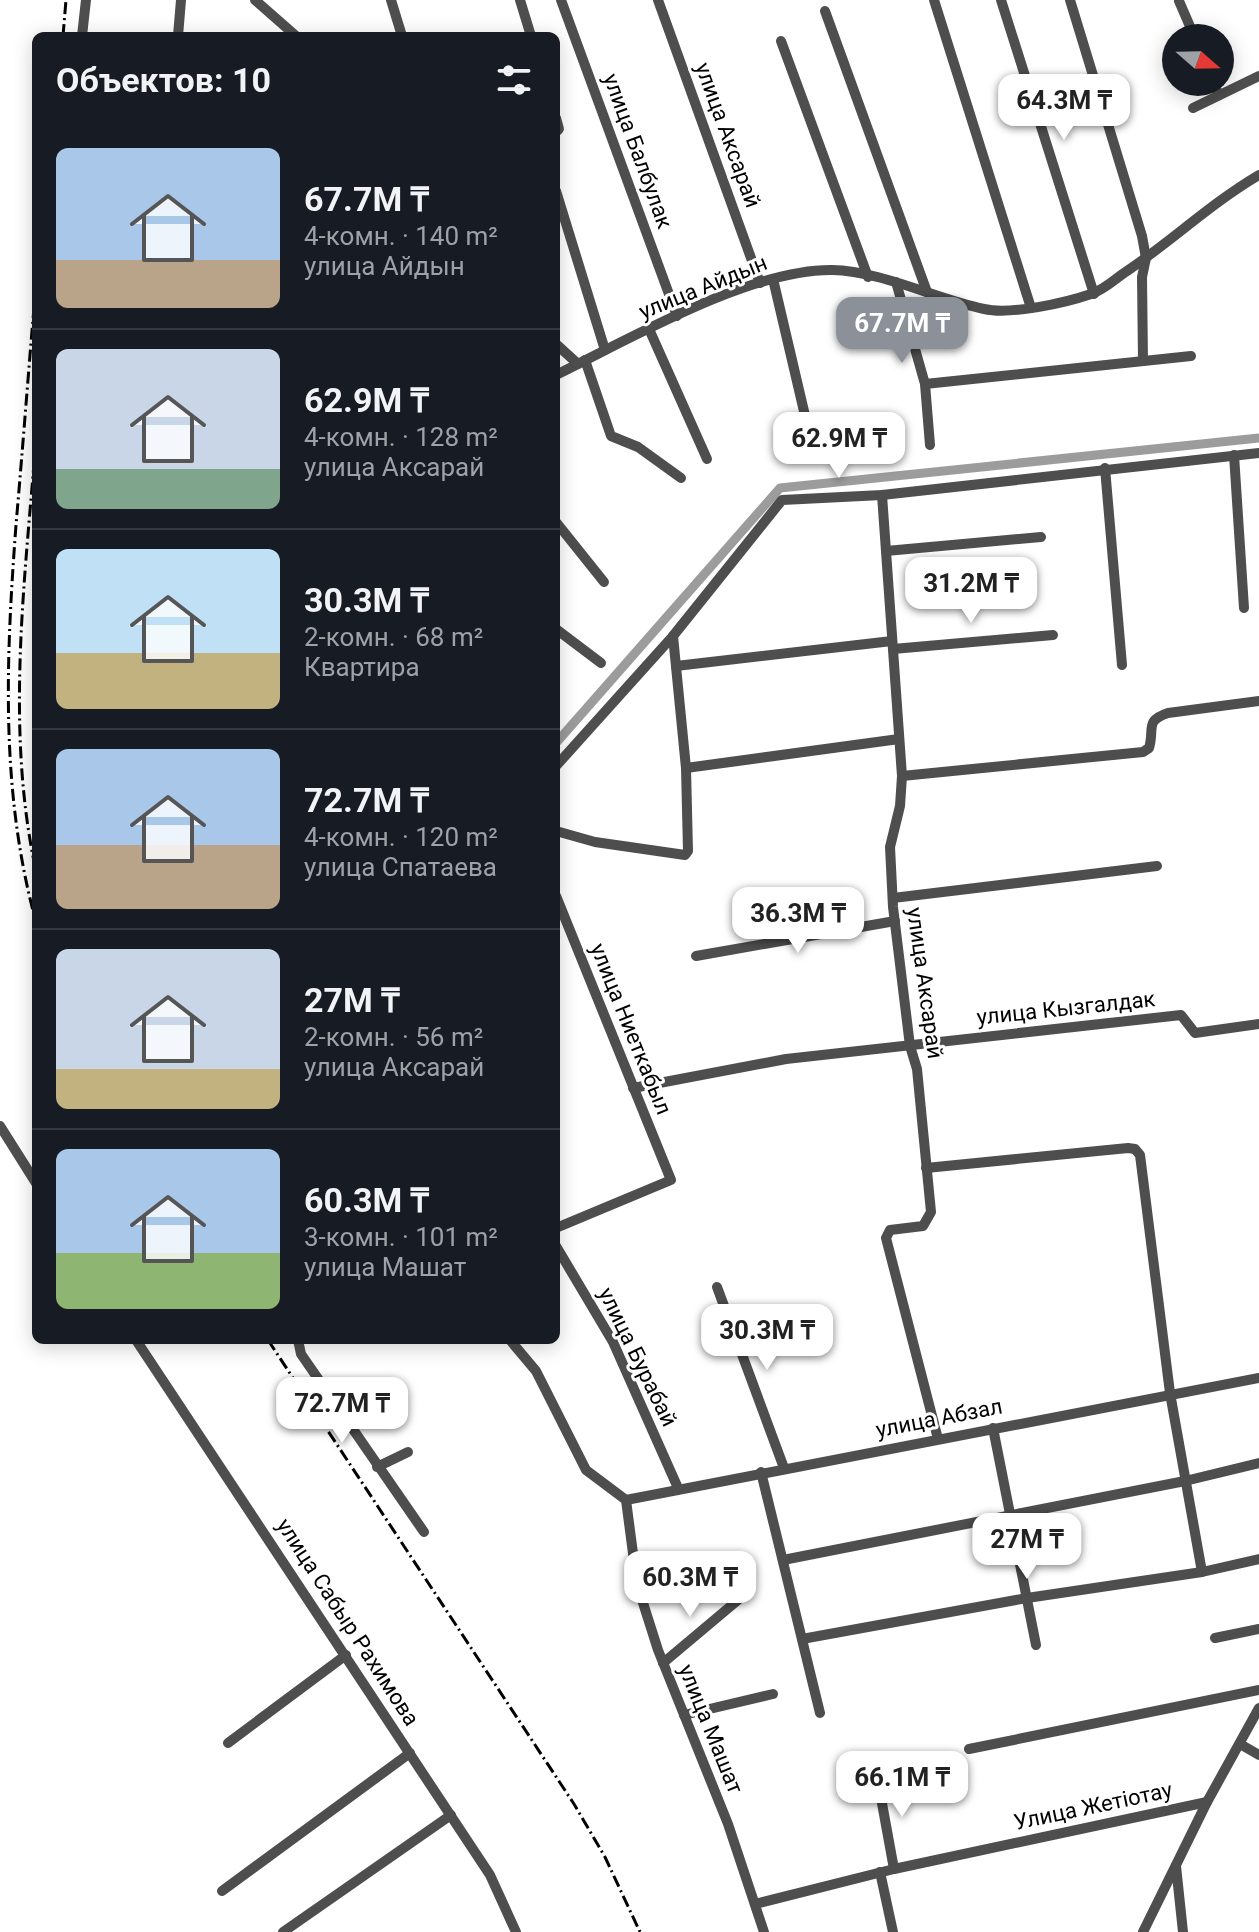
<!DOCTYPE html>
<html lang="ru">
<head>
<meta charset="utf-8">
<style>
  body { margin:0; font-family:Roboto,sans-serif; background:#242831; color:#f1f3f6; height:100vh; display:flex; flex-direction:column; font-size:30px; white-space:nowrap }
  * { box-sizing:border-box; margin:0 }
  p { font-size:26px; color:#9ea1a6 }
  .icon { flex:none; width:44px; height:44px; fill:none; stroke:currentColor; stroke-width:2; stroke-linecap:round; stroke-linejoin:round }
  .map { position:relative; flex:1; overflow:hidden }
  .panel { position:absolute; left:32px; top:32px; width:528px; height:1312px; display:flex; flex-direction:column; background:#171b24; border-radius:12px; box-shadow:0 4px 20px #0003 }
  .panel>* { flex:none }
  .needle { width:52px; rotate:110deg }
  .buttons { position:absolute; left:1162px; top:24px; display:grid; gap:16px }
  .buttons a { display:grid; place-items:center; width:72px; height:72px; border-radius:50%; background:#171b24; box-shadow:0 4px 20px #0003; font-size:40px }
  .price { position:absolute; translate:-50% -68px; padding:0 18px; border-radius:16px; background:#fff; color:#222; font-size:26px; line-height:52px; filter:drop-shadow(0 2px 4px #0008) }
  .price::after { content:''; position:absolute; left:50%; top:48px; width:24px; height:18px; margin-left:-12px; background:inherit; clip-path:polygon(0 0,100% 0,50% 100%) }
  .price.active { background:#8c9099; color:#fff }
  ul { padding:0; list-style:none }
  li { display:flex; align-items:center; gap:24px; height:200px; padding:0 24px }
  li+li { border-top:2px solid #363941 }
  li span { display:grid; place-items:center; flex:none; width:224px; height:160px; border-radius:12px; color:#555 }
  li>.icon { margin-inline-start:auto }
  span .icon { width:96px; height:96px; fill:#fffc; stroke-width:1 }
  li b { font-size:34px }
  h2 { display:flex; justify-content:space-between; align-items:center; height:96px; padding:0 24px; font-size:34px }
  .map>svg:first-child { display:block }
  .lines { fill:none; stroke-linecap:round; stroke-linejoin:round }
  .canal { stroke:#9c9c9c; stroke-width:9 }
  .minor { stroke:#4e4e4e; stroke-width:10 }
  .rail { stroke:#000; stroke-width:3; stroke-dasharray:12 4 2 4; stroke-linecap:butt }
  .labels { text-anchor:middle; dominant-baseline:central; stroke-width:6; stroke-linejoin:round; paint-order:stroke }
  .street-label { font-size:22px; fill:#000; stroke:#fff }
</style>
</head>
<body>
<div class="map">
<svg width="1259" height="1932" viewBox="0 0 1259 1932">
  <rect width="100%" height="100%" fill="#fff"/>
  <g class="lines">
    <polyline class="canal" points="556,743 780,488 1259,438"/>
    <g class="minor">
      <polyline points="255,0 296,36"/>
      <polyline points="391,0 402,36"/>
      <polyline points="520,0 531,36"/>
      <polyline points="561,0 677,316"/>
      <polyline points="658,0 760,283"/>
      <polyline points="934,0 1031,308"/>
      <polyline points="1001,0 1094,294"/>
      <polyline points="1070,0 1142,236 1146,258 1142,277 1143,361"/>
      <polyline points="1179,1 1195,38"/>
      <polyline points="825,11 927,292"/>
      <polyline points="82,36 86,0"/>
      <polyline points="178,36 181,0"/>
      <polyline points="781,41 868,277"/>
      <polyline points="1213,82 1219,95"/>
      <polyline points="1193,108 1259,76"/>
      <polyline points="556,118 559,129 556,132"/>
      <polyline points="556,191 605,350"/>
      <polyline points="773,279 814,454"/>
      <polyline points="896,282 925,384 930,445"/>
      <polyline points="649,329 707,459"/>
      <polyline points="556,344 578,364"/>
      <polyline points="585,360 611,436 638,447 681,478"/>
      <path d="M556,375C630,339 750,269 832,270C881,271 936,299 984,309C1011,315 1065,303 1091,294C1104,290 1116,278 1127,271C1173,240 1210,204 1259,175"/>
      <polyline points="925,384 1191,356"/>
      <polyline points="1234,455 1244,608"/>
      <polyline points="1105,468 1122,665"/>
      <polyline points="882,495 902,776 900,806 890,847 893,907 910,1046 917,1069 931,1212 923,1226 890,1230 886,1238 938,1439"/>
      <polyline points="556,522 604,582"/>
      <polyline points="886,551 1041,537"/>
      <polyline points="556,629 601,663"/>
      <polyline points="893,649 1053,635"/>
      <polyline points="676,666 892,641"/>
      <polyline points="556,766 673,636 782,500 882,495 1259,453"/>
      <polyline points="686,768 899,739"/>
      <path d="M902,776L1143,752L1149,748C1155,729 1144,721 1168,713L1259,701"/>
      <polyline points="556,831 595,842 685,855 688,851 686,768 673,636"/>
      <polyline points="556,896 671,1180 556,1228"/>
      <polyline points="893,898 1157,866"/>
      <polyline points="696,956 895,921"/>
      <polyline points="633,1088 786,1059 1181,1015 1195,1033 1259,1024"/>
      <polyline points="0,1126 36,1183"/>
      <polyline points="926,1168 1128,1148 1135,1149 1140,1155 1170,1393 1202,1572"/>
      <polyline points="556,1246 613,1342 678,1488"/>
      <polyline points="717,1287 784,1468"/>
      <polyline points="136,1340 490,1875 516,1932"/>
      <polyline points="298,1340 301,1354 424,1532"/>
      <polyline points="510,1340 536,1371 586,1470 626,1500 637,1584 658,1650 728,1824 764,1932"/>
      <polyline points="993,1428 1036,1645"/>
      <polyline points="377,1467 408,1452"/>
      <polyline points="761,1472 820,1713"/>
      <polyline points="626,1500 1259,1378"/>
      <polyline points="783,1560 1185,1481 1259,1463"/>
      <polyline points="1215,1638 1259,1629"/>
      <polyline points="802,1639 1027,1598 1202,1572 1259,1559"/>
      <polyline points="663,1663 738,1600"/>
      <polyline points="684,1715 773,1694"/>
      <polyline points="228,1743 346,1655"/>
      <polyline points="1240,1744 1259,1755"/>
      <polyline points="969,1749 1259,1690"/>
      <polyline points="877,1776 894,1869"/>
      <polyline points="1176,1866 1183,1932"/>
      <polyline points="880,1872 893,1932"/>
      <polyline points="222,1891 410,1753"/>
      <polyline points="755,1904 894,1869 1207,1802"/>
      <polyline points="283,1932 451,1815"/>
      <polyline points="1143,1932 1207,1802 1259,1708"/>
    </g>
    <g class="rail">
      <polyline points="63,36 66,0"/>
      <path d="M36,284C29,364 23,445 16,525C6,659 0,791 36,922"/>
      <path d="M36,439C25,581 5,729 36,871"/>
      <polyline points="268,1340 574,1804 605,1857 640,1932"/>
    </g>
  </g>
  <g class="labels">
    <g class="street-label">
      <text transform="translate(728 135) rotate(70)">улица Аксарай</text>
      <text transform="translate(638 151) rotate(70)">улица Балбулак</text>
      <text transform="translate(703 287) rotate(-22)">улица Айдын</text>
      <text transform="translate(925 983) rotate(82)">улица Аксарай</text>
      <text transform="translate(1066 1008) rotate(-6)">улица Кызгалдак</text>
      <text transform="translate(631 1029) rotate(68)">улица Ниеткабыл</text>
      <text transform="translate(638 1357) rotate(64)">улица Бурабай</text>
      <text transform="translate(939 1418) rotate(-11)">улица Абзал</text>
      <text transform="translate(348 1622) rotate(57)">улица Сабыр Рахимова</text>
      <text transform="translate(711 1729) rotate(68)">улица Машат</text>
      <text transform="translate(1093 1806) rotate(-12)">Улица Жетіотау</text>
    </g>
  </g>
</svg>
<div class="buttons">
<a><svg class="needle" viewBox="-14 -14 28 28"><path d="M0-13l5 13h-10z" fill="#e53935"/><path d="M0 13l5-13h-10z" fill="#9ea1a6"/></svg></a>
</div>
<b class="price" style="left:1064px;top:142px">64.3M ₸</b>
<b class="price active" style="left:902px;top:365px">67.7M ₸</b>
<b class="price" style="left:839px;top:480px">62.9M ₸</b>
<b class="price" style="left:971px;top:625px">31.2M ₸</b>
<b class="price" style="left:798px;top:955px">36.3M ₸</b>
<b class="price" style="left:767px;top:1372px">30.3M ₸</b>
<b class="price" style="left:342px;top:1445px">72.7M ₸</b>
<b class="price" style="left:1027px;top:1581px">27M ₸</b>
<b class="price" style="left:690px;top:1619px">60.3M ₸</b>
<b class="price" style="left:902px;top:1819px">66.1M ₸</b>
<section class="panel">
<h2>Объектов: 10<svg class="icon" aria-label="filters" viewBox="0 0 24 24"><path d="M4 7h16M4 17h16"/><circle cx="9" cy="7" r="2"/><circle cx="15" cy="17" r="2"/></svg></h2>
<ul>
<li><span style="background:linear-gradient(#a9c7e8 70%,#b9a48a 0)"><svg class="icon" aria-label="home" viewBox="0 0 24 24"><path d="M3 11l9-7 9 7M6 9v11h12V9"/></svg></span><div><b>67.7M ₸</b><p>4-комн. · 140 m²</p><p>улица Айдын</p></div></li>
<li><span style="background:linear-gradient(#c9d6e8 75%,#7fa58c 0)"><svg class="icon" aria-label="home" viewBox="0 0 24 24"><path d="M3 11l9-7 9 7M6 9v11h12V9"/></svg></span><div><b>62.9M ₸</b><p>4-комн. · 128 m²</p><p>улица Аксарай</p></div></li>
<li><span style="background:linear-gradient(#bfe0f5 65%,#c2b280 0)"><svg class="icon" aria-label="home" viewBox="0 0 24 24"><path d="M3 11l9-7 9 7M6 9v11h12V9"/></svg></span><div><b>30.3M ₸</b><p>2-комн. · 68 m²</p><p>Квартира</p></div></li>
<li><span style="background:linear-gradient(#a9c7e8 60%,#b9a48a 0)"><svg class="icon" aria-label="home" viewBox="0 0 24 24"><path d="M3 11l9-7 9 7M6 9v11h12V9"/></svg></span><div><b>72.7M ₸</b><p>4-комн. · 120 m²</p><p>улица Спатаева</p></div></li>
<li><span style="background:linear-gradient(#c9d6e8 75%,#c2b280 0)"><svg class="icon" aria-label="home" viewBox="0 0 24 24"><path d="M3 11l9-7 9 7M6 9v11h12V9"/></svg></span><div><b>27M ₸</b><p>2-комн. · 56 m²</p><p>улица Аксарай</p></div></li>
<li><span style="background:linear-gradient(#a9c7e8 65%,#8fb573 0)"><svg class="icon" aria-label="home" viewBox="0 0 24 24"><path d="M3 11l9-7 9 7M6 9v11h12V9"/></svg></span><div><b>60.3M ₸</b><p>3-комн. · 101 m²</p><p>улица Машат</p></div></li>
</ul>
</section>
</div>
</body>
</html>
